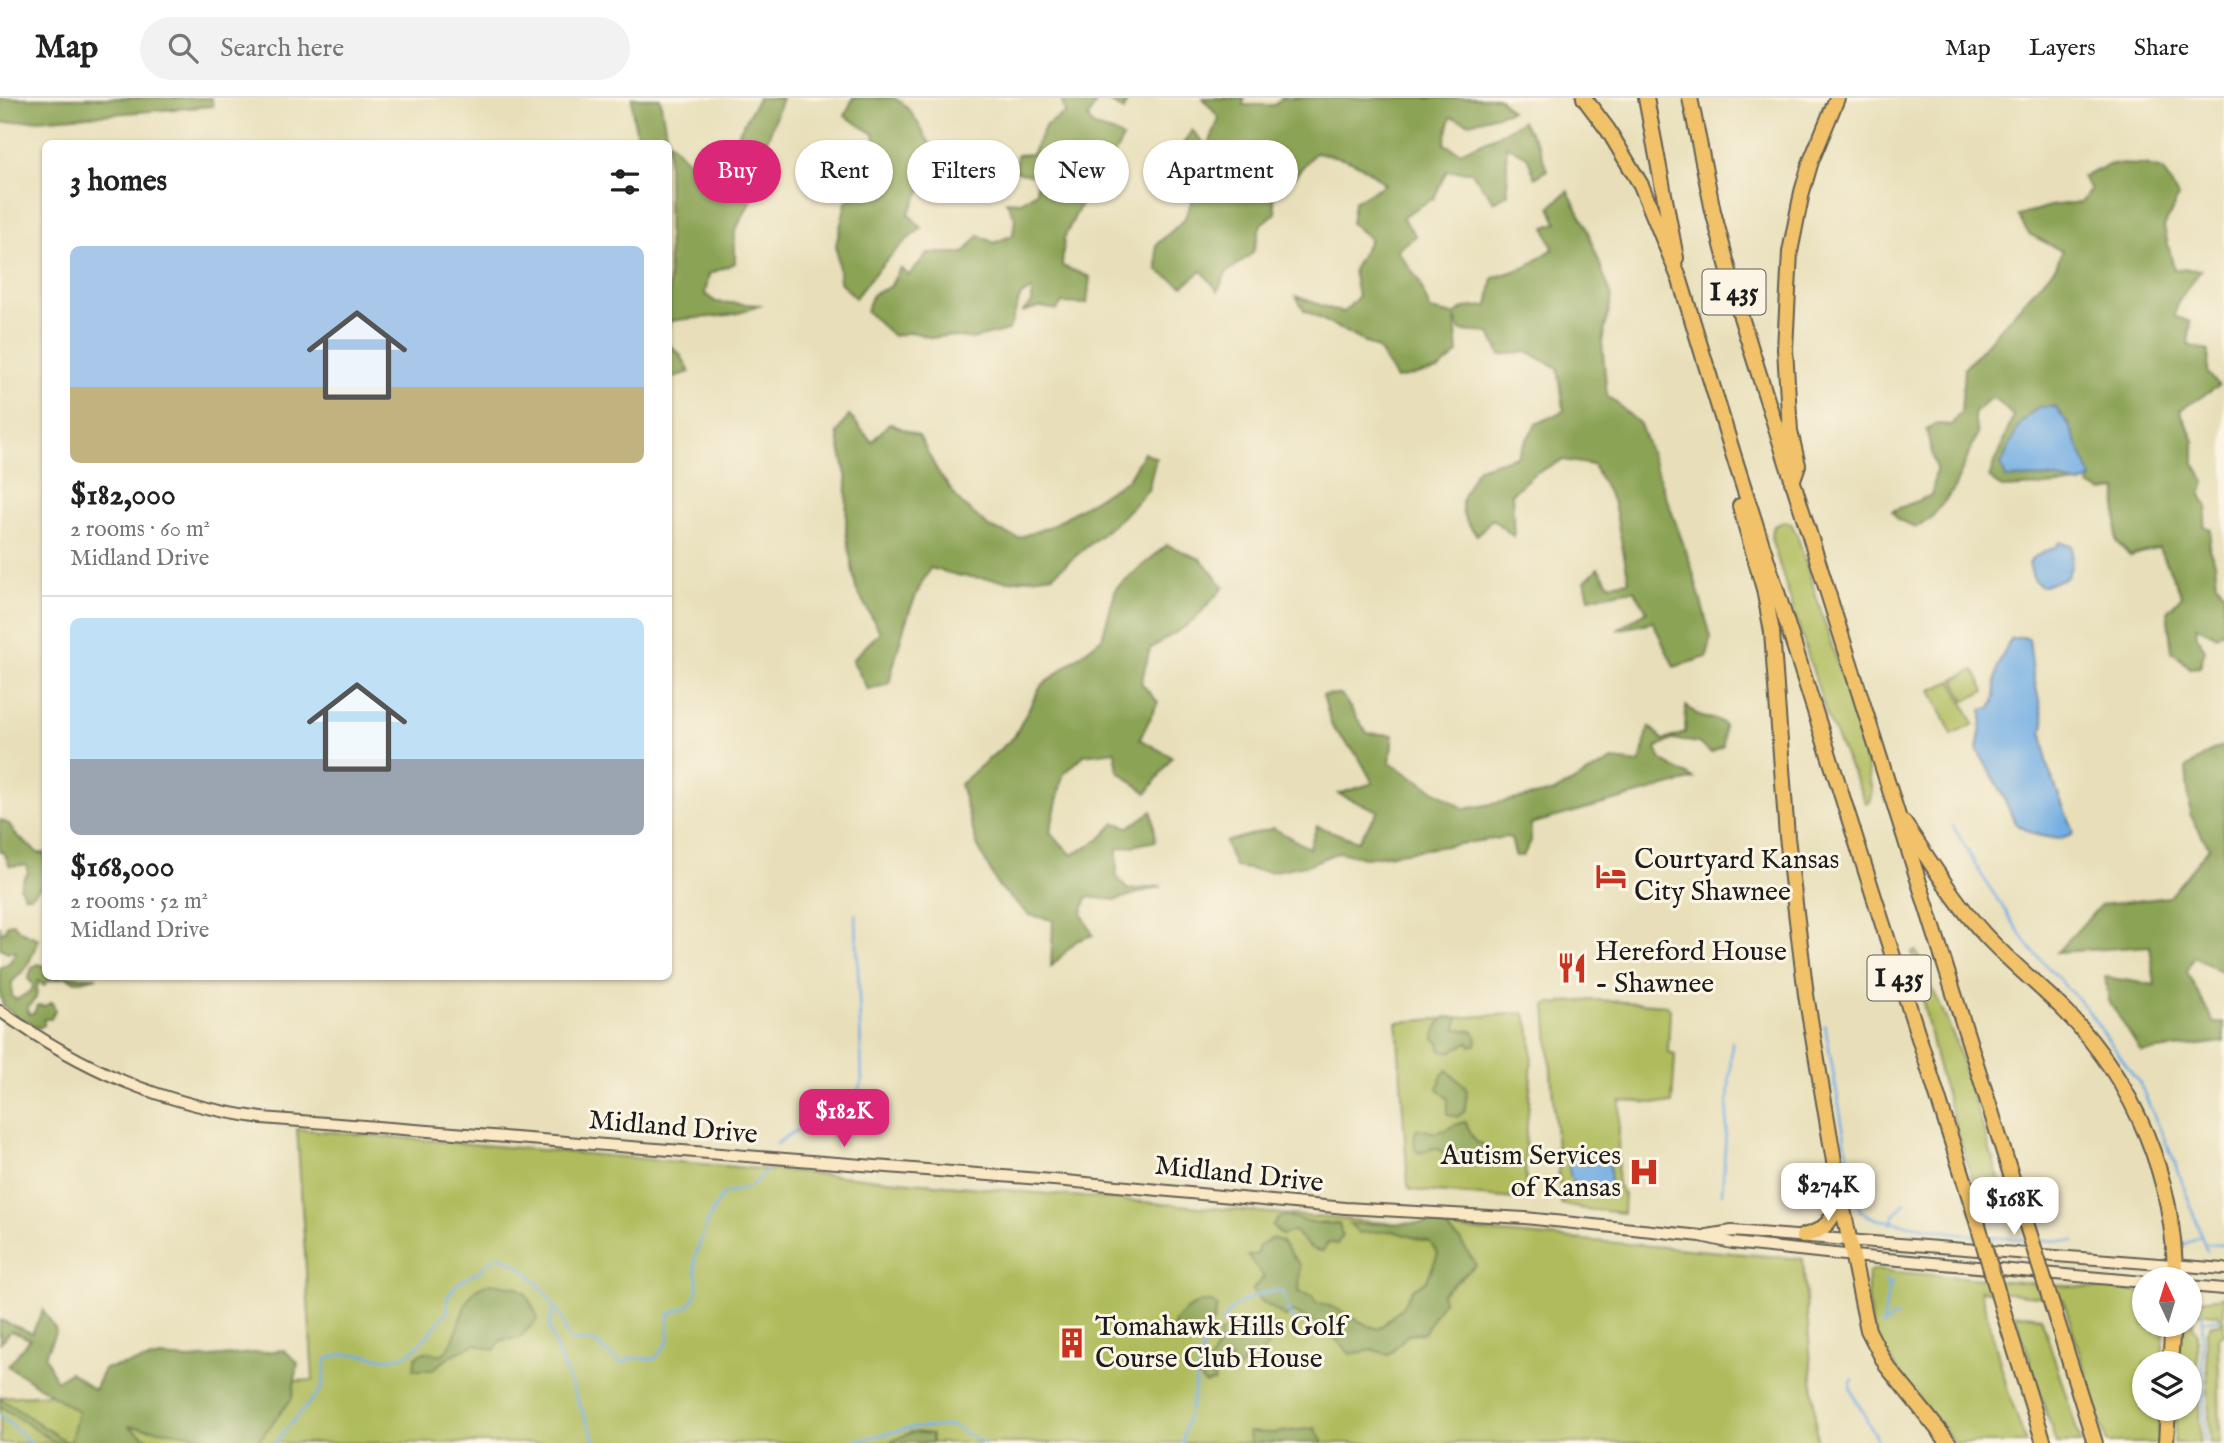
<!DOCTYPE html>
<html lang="en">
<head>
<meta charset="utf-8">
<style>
  body { margin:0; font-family:"IM FELL English",serif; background:#f2f2f2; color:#222; height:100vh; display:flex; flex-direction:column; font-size:26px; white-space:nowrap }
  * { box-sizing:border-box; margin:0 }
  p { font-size:23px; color:#767676 }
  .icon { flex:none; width:38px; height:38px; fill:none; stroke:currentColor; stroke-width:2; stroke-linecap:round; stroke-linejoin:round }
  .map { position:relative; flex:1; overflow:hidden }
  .sheet { position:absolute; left:42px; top:42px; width:630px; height:840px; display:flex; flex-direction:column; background:#fff; border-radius:10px; box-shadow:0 2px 5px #0004 }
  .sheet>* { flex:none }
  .hud { position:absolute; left:693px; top:42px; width:665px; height:63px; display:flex; gap:14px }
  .needle { width:46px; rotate:356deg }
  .buttons { position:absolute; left:2132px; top:1169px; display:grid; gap:14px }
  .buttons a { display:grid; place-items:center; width:70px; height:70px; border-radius:50%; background:#fff; box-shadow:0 2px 5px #0004; font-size:35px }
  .price { position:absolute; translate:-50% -60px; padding:0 16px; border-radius:14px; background:#fff; color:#222; font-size:23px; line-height:46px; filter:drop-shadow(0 2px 4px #0008) }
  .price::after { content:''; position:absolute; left:50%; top:42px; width:21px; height:16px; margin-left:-10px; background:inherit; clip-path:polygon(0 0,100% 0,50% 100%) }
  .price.on { background:#db2777; color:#fff }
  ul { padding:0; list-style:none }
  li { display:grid; align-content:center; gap:14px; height:371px; padding:0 28px }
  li+li { border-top:2px solid #e0e0e0 }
  li span { display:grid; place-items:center; height:217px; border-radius:10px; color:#555 }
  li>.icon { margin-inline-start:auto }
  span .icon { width:126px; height:126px; fill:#fffc; stroke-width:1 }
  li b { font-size:30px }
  h2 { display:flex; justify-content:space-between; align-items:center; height:84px; padding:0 28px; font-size:30px }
  .tag { padding:0 24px; border-radius:32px; background:#fff; box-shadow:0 2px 5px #0004; font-size:24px; line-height:63px }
  .tag.on { background:#db2777; color:#fff }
  header { display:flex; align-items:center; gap:42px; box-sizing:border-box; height:98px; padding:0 35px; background:#fff; border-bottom:2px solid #e0e0e0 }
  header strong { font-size:33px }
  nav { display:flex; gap:38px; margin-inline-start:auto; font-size:24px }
  .search { width:490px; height:63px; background:#f2f2f2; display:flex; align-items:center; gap:18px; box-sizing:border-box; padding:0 24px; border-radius:38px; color:#767676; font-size:26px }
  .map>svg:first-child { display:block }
  .green { fill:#afbb5c; stroke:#666c3c; stroke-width:2 }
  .forest { fill:#8ba354; stroke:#546038; stroke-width:2 }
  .water { fill:#72ade3; stroke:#476480; stroke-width:2 }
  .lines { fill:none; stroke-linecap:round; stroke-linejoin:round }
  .stream { stroke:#72ade3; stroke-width:2.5 }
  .secondary-casing { stroke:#636053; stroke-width:14 }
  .highway-casing { stroke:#636053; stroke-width:18 }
  .secondary { stroke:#fae7c3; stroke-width:10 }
  .highway { stroke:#f2c26a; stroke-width:14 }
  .highway-bridge-casing { stroke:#636053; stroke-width:18; stroke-linecap:butt }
  .highway-bridge { stroke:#f2c26a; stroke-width:14 }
  .labels { text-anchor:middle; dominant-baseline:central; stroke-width:6; stroke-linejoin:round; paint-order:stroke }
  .shield { fill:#fcf5e5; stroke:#5f5d58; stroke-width:2 }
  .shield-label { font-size:26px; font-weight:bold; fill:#1c1c1c }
  .poi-label { font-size:28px; fill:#1c1c1c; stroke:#fcf5e5; text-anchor:start }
  .street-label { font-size:28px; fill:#1c1c1c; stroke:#fcf5e5 }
</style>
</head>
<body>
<header>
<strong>Map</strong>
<div class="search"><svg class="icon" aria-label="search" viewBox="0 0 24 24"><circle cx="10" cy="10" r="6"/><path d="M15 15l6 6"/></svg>Search here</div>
<nav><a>Map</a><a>Layers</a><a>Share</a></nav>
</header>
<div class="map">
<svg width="2224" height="1345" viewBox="0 0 2224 1345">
  <rect width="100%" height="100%" fill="#fcf5e5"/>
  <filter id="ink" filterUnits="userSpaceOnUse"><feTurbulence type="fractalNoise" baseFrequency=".0143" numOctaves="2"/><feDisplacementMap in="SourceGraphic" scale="14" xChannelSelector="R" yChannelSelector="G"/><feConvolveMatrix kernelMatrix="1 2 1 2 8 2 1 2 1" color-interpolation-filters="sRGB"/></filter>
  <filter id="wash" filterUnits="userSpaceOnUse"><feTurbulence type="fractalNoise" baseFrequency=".00686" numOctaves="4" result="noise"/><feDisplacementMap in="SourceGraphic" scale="28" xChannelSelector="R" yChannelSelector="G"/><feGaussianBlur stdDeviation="1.57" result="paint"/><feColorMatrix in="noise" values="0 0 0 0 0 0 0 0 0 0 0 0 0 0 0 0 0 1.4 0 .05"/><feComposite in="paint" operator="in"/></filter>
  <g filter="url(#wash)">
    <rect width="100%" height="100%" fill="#e8dfba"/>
    <g class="green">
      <polygon points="1785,423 1791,425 1797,437 1862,644 1872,693 1869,704 1866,705 1827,618 1771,440 1774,428"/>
      <polygon points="1974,572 1985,593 1965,603 1954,581"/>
      <polygon points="1952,583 1974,626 1952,637 1931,592"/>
      <polygon points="1916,853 1954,939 2009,1112 1981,1110 1936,963 1912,854"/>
      <polygon points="1598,902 1667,907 1670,911 1668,954 1675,956 1675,959 1672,1006 1620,1003 1617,1087 1624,1097 1623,1115 1584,1111 1561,1106 1546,908 1551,905 1559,907 1563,904"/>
      <path d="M1524,915C1540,941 1526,1020 1525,1052C1525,1068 1526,1085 1527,1102L1411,1092L1408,1088L1397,924Z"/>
      <polygon points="297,1031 1803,1161 1817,1345 0,1345 0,1299 313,1282"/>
      <path d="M1872,1172L2144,1194V1227H2164L2162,1265H2144V1311H2159L2158,1345H2107L2063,1201L1980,1192L2008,1293L2026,1345H1955C1930,1313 1890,1271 1875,1234C1868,1217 1867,1193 1868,1175Z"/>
      <path d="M2224,1198V1236L2218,1239L2220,1345H2210L2206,1235L2211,1226L2221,1225L2220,1217L2199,1214L2193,1219V1228L2197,1235L2200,1345H2174L2176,1311H2189V1265H2178L2181,1227H2189V1208C2201,1198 2211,1203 2224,1198Z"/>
      <polygon points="2015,1216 2041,1219 2081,1345 2056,1345"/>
    </g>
    <g class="forest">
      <polygon points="0,0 211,0 213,8 0,25"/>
      <path d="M632,0H660L667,41L689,64L714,84L730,70L739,34L758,0H782L767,44L753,99L735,133V165L709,176L705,196L716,204L760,207C727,223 704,217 670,223L669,231L668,46L639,45L633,19Z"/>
      <path d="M853,0C864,0 882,0 893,0C914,7 921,37 936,53L922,70L923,89L908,116L922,130C895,150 875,174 855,200L840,184L836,147L846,104L863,88L861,61L877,50L874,36L845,18Z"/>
      <polygon points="1061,0 1121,0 1126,5 1124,13 1108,3 1097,2 1088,20 1094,29 1113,34 1123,40 1114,57 1116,72 1105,75 1092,91 1093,102 1082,104 1064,140 1062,168 1090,179 1087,206 1062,205 1057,212 1040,209 1022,214 1032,205 1032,192 1021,197 1009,232 973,241 947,238 932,240 912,234 893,238 866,213 873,196 890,189 900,170 909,177 928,155 964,155 979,137 994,145 1013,137 1015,119 1006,103 1021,104 1036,94 1037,78 1016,74 1017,57 1032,56 1046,27 1065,15"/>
      <path d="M1203,0H1244L1243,7H1275L1282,0H1500L1511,13L1470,25L1451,19L1444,46L1460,54L1494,39L1522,23L1539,48L1547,72L1535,80L1527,58L1506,47L1508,96L1494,104L1471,74L1447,73L1434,100L1402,119L1416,138L1397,152L1419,183L1430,212L1454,217L1464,210L1488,208L1493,180L1526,169L1553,151L1545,129L1557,125L1550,109L1568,93L1585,126L1612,199L1602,244L1607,297L1640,326L1691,467L1711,539L1707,559L1674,569L1653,524L1617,532L1647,513L1634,492L1589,500L1585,483L1598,470L1609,486L1629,483L1614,406L1593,367L1563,362L1535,375L1512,395L1514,439L1492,421L1477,437C1452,410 1462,398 1478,370L1517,358L1536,326L1564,313L1558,270L1528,254L1500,257L1490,235L1461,233L1455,220L1458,255L1438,272L1396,281L1378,251L1304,212L1296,198L1343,215L1358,199L1353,172L1370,141L1351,125L1354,104L1385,86C1361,64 1346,59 1315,55L1293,80L1271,87L1276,115L1261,126L1253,155L1226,175L1218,193L1202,173L1183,188L1158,173L1156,147L1184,122L1196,93L1176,57L1192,32L1208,49L1219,20Z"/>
      <polygon points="2111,66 2144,67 2163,72 2178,99 2164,129 2174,171 2201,172 2179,202 2174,218 2191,224 2188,247 2209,253 2208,275 2219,288 2180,312 2194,343 2194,365 2205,384 2201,397 2208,409 2204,428 2211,432 2209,451 2215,464 2217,485 2224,495 2224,533 2216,538 2196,528 2197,538 2205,552 2200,569 2190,570 2172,553 2167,514 2182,498 2159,450 2130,458 2116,443 2117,392 2102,394 2088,387 2091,380 2069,327 2006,380 2049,379 2081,386 2002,390 1989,380 2013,318 1996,301 1989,301 1974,316 1977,337 1953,393 1930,421 1916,429 1898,422 1892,413 1932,397 1936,371 1926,331 1937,326 1951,327 1961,314 1964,271 2056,168 2062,153 2029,136 2018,118 2050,108 2081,104 2091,91 2082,79"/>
      <polygon points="668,246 680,256 690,274 669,281"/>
      <path d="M849,317L872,344L889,325L919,338L938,374L960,404L989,429L1018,440L1051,428L1128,381L1144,354L1156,360L1148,392L1121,420L1053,477L1009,483L961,478L930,470C908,507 899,545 889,586L868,592L852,562L880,534L856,491L846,434L847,382L837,335Z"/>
      <polygon points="1167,447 1201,461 1224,489 1192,524 1150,551 1141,585 1158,604 1140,641 1172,659 1147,695 1118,673 1115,653 1084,657 1063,677 1050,734 1072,757 1100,741 1115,725 1129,729 1152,713 1156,743 1117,751 1117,779 1128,792 1162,788 1116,802 1087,799 1082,816 1093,837 1076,843 1051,869 1053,822 1029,817 998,788 977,747 960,686 1014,639 1040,589 1102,540 1116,490"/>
      <path d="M1341,596L1367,635L1393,637L1390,665L1465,711L1554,694L1612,662L1640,665L1649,628L1663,642L1685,635L1686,608C1691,611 1697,617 1702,619C1712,622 1716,618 1724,627L1723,648L1711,655L1698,645L1673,641L1656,650L1661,662L1694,681L1531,726V743L1523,758H1515L1511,740L1506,739L1366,760L1339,754L1310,766L1270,774L1235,769L1225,744L1273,730L1309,750L1317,728L1358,743L1378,713L1338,696L1373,685L1358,658L1332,629L1323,597Z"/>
      <polygon points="2224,648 2224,846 2219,848 2224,857 2224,875 2194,859 2187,874 2214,925 2224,925 2224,944 2141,954 2109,903 2105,879 2155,887 2150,848 2057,854 2101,807 2169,799 2209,750 2190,716 2186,670 2216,650"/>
      <polygon points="0,722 9,726 16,737 38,755 45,755 45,790 41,788 31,798 24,797 20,789 23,781 28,775 26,767 10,768 4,755 0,754"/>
      <path d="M13,825L20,833L39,841L27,869L12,884V898L16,902L32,892L33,886L28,881L32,870L38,866L45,868L46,878L97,879C86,881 77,887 66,879L47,883L44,888L38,883L36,900L27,910L29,916L34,915L37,907L45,908L52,904L55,912L51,921H44V927L39,930L33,928L31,924L19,921L3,908L0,896V869L9,865L16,854H8L0,850V827V833L4,834L8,826Z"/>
      <path d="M1445,919H1458L1456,931L1473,933L1477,941L1476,947L1471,948L1468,944L1448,955L1441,953L1439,944L1434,941C1434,933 1439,924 1445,919Z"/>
      <path d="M1447,972C1465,992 1471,981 1464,1014L1457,1019L1448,1016V1001L1438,990L1442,977Z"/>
      <path d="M1465,1024L1476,1044L1490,1049V1053L1480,1054L1473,1060L1459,1065L1449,1063L1440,1052L1435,1050L1419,1055L1415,1051C1412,1018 1423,1036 1437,1034C1447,1033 1455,1025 1465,1024Z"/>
      <path d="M1285,1118L1316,1125L1339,1126L1342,1138L1337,1146L1328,1144L1323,1153C1309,1154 1304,1142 1294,1133L1282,1137L1272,1128L1279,1120Z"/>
      <path d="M1440,1125L1460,1142L1476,1167L1441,1196L1443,1203L1424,1235L1408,1236L1389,1257L1374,1252L1350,1256L1323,1228L1292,1214L1285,1220C1275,1209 1258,1205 1252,1192L1264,1179L1248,1158L1258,1156V1149L1273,1140L1281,1143L1300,1167L1299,1194L1312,1198L1316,1205C1339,1207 1357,1226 1379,1231L1402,1209L1413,1191L1427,1182L1438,1156L1430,1144L1392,1133L1359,1135L1350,1126Z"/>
      <path d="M491,1185L516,1189L526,1196L536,1215L537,1222L519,1240L502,1242L494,1252L475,1246L452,1257L432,1272H413L416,1259L424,1254C429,1254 437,1257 441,1256C462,1250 455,1190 491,1185Z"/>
      <path d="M1202,1204H1212L1217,1209L1213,1224C1202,1230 1196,1237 1184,1240L1173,1230C1176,1215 1190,1210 1202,1204Z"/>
      <polygon points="43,1212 56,1232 45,1258 56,1283 70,1274 94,1292 104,1271 161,1259 190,1261 284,1252 298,1265 292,1300 257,1345 217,1345 191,1336 128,1328 155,1345 70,1345 78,1314 8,1268 30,1241 11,1233 0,1245 0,1222 32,1235"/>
      <path d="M1270,1226L1274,1239L1260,1258L1246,1256V1262L1239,1271L1231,1267V1261L1223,1266L1221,1271L1212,1273L1215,1284L1205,1286L1200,1281V1275C1210,1265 1220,1249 1219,1235L1236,1227H1253L1255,1231L1262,1227Z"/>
      <polygon points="0,1300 68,1345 56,1345 0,1308"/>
      <polygon points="1315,1330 1323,1345 1251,1345 1248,1334 1272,1335"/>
      <polygon points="912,1334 932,1336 932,1345 888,1345"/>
    </g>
    <g class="water">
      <polygon points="2038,309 2055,309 2069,327 2092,380 2081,386 2049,379 2006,380 2001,367 2019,327"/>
      <polygon points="2059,444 2072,448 2071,469 2067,479 2045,488 2040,488 2033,480 2029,466 2032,460 2057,448"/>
      <path d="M2023,539L2029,541L2033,576L2044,625L2042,636L2046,655V665L2073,733L2072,736L2059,741L2046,739L2033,736L2015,725L2000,691L1977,651L1982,624V612L1992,609C1997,598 1995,591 1996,580C1997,565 2004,554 2011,541Z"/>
      <path d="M1576,1055C1608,1054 1612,1056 1610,1089L1603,1096C1578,1099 1569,1085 1568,1063Z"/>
    </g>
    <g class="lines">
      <g class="stream">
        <polyline points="1953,728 1984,781 2030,850 2086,910 2140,986 2177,1069 2207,1154"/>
        <polyline points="1825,927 1854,1093 1861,1114 1876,1121 1975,1138"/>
        <path d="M777,1046C810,1015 843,1039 862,983L856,816"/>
        <polyline points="1722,1095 1732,944"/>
        <polyline points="1891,1126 1894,1116 1905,1105"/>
        <polyline points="1986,1139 2024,1141"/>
        <polyline points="2038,1142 2074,1143"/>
        <polyline points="2206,1146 2224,1147"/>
        <polyline points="2179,1149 2201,1138"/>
        <polyline points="1889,1192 1893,1182"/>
        <path d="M555,1210C566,1219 562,1235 571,1244L587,1243L598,1245L604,1253L621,1266L631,1260L655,1261L669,1243L668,1218C674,1210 683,1214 688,1208C705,1191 693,1178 695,1158L709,1120L722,1097L751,1088L768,1070"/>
        <polyline points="1287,1210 1291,1219 1329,1238"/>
        <polyline points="2203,1214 2202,1235 2205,1345"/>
        <polyline points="2203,1223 2220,1220"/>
        <path d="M1220,1226C1227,1221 1229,1212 1235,1208C1248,1200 1263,1194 1279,1192L1284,1196L1286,1204"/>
        <polyline points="1885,1226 1897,1218"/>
        <polyline points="1883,1228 1888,1192 1885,1181"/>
        <polyline points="1853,1281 1850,1287 1851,1292 1879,1345"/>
        <path d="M1190,1313C1198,1287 1194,1253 1215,1232"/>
        <polyline points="0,1317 31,1345"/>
        <path d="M274,1345L322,1290L326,1262C355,1245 384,1272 411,1254C423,1245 438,1224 448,1212L447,1199L458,1185L481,1172L488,1164L499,1158C524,1167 541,1186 554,1208L549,1228L557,1254L596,1345"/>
        <polyline points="846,1345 910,1330 953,1328 983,1345"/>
        <polyline points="1182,1345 1188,1317"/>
      </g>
    </g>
  </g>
  <g filter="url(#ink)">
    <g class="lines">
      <g class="secondary-casing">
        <g id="secondary">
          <path d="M0,913C83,972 161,1006 262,1020L1066,1083L1345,1110L1525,1120L1701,1138L1732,1145L1854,1158L2144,1184"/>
          <polyline points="1707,1137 1732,1133 2224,1171"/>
          <polyline points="2189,1188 2224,1191"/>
        </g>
      </g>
      <g class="highway-casing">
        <g id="highway">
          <polyline points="1584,0 1608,32 1641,87 1680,182 1735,362 1974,1113"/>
          <polyline points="1646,0 1676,160"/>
          <polyline points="1690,0 1713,113 1741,219 2023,1115"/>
          <polyline points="1792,384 1798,367 1790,333 1785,251 1790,154 1802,94 1811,63 1837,0"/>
          <polyline points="1740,408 1764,491 1772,534 1787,739 1806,897 1838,1087 1868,1232 1886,1267 1949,1345"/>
          <path d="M1904,725C1930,763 1954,803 1985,837C2010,864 2039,887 2065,913C2135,985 2175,1081 2175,1181"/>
          <path d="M1803,1138C1825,1133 1835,1122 1837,1099"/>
          <polyline points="2004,1216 2044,1345"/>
          <polyline points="2056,1220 2095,1345"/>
          <polyline points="2170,1265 2173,1227"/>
          <polyline points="2166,1345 2168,1311"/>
        </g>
      </g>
      <use href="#secondary" class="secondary"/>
      <use href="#highway" class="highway"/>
      <g class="highway-bridge-casing">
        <g id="highway-bridge">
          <polyline points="1974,1113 2004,1216"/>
          <polyline points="2023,1115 2056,1220"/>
        </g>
      </g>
      <use href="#highway-bridge" class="highway-bridge"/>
    </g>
  </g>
  <defs>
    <g id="hotel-bare" transform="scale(2.415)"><path d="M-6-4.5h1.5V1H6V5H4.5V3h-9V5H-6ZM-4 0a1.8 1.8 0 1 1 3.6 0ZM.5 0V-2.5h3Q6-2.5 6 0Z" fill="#c8321e" stroke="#fcf5e5" stroke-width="2.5" paint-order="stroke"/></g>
    <g id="restaurant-bare" transform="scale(2.415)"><path d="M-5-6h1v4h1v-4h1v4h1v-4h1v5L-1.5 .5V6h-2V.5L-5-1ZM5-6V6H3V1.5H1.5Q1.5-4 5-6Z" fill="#c8321e" stroke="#fcf5e5" stroke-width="2.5" paint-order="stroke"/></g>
    <g id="hospital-bare" transform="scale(2.415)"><path d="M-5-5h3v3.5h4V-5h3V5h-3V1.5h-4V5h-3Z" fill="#c8321e" stroke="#fcf5e5" stroke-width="2.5" paint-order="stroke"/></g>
    <g id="building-bare" transform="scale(2.415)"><path d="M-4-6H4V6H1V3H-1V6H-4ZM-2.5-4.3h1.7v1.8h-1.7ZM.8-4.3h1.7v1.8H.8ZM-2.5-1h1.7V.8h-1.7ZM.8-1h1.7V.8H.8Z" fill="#c8321e" stroke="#fcf5e5" stroke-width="2.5" paint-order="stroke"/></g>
  </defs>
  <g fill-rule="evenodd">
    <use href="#hotel-bare" x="1611" y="778"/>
    <use href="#restaurant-bare" x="1572" y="870"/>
    <use href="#hospital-bare" x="1644" y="1074"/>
    <use href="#building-bare" x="1072" y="1245"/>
  </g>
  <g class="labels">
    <g class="shield">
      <rect x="1702.5" y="171.5" width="63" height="45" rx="5"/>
      <rect x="1867.5" y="857.5" width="63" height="45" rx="5"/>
    </g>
    <g class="shield-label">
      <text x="1734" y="194">I 435</text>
      <text x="1899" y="880">I 435</text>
    </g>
    <g class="poi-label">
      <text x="1634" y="762">Courtyard Kansas<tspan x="1634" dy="32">City Shawnee</tspan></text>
      <text x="1595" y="854">Hereford House<tspan x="1595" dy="32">- Shawnee</tspan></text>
      <text x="1621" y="1058" text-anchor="end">Autism Services<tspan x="1621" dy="32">of Kansas</tspan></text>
      <text x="1095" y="1229">Tomahawk Hills Golf<tspan x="1095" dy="32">Course Club House</tspan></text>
    </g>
    <g class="street-label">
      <text transform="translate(673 1030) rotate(5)">Midland Drive</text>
      <text transform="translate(1239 1077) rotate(6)">Midland Drive</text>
    </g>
  </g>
</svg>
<div class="buttons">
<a><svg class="needle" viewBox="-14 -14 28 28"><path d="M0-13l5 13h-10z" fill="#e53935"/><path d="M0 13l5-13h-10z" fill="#767676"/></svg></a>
<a><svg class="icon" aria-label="layers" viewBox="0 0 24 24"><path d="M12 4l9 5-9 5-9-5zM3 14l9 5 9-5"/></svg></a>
</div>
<b class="price on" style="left:844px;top:1051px">$182K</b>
<b class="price" style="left:1828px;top:1125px">$274K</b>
<b class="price" style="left:2014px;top:1139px">$168K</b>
<div class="hud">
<a class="tag on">Buy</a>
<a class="tag">Rent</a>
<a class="tag">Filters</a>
<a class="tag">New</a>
<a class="tag">Apartment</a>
</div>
<section class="sheet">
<h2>3 homes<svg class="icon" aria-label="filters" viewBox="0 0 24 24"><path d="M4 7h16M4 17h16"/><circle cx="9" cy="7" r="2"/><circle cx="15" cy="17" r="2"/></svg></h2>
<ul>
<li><span style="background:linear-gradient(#a9c7e8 65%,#c2b280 0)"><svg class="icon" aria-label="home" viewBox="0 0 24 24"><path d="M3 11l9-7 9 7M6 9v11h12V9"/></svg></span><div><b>$182,000</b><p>2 rooms · 60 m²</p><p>Midland Drive</p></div></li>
<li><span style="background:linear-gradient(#bfe0f5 65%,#9aa5b1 0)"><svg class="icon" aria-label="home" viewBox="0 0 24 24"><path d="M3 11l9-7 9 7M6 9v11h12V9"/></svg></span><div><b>$168,000</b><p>2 rooms · 52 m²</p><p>Midland Drive</p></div></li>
</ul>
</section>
</div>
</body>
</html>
